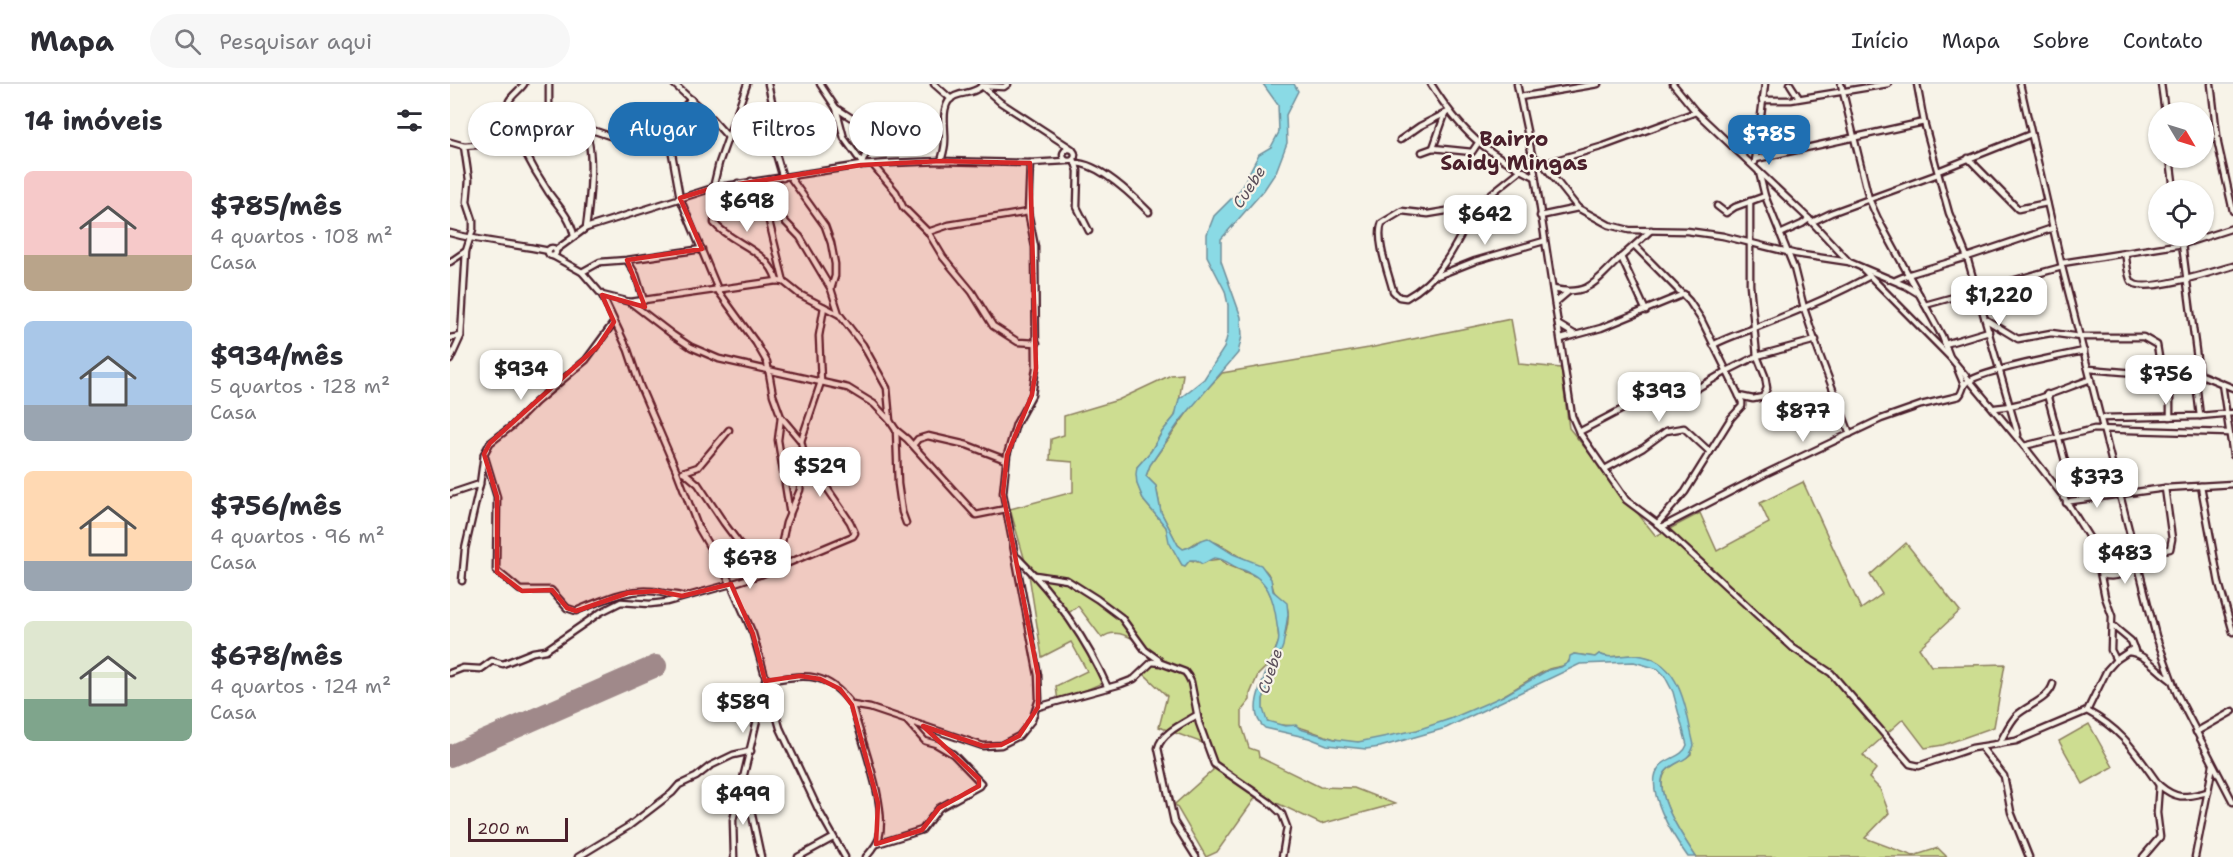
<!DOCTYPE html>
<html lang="pt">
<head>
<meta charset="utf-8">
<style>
  body { margin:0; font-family:"Shantell Sans",sans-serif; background:#f7f7f7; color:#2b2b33; height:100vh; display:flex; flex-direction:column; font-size:22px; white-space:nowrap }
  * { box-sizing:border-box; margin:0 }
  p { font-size:20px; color:#7c7c81 }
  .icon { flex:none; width:33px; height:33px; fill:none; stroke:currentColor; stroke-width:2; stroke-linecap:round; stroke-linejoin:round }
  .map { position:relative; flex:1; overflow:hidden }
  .drawer { display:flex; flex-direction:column; background:#fff; width:450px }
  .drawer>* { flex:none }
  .hud { position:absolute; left:18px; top:18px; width:570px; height:54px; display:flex; gap:12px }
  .needle { width:39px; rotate:128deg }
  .fabs { position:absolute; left:1698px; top:18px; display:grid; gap:12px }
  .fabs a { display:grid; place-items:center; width:66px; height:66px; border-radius:50%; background:#fff; box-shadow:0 2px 4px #0004; font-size:30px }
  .scale { position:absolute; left:18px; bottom:15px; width:100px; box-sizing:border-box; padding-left:6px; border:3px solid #4a1f2b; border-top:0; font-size:16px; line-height:21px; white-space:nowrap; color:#4a1f2b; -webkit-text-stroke:4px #f7f3e8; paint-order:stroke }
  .price { position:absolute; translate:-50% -51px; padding:0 14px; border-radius:12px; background:#fff; color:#222; font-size:20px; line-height:39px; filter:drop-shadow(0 2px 3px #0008) }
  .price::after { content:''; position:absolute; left:50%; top:36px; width:18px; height:14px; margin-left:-9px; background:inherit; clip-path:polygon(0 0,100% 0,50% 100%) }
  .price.current { background:#1f6fb2; color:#fff }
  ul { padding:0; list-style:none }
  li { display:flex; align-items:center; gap:18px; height:150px; padding:0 24px }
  li span { display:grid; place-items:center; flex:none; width:168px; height:120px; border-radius:9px; color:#555 }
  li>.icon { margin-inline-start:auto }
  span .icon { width:72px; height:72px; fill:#fffc; stroke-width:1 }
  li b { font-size:26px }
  h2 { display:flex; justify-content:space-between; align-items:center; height:72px; padding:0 24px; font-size:26px }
  .tag { padding:0 21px; border-radius:27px; background:#fff; box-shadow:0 2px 4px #0004; font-size:21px; line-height:54px }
  .tag.current { background:#1f6fb2; color:#fff }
  header { display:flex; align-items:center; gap:36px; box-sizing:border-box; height:84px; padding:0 30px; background:#fff; border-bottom:2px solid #e1e1e2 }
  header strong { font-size:28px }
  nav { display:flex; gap:33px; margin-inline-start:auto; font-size:21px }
  .search { width:420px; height:54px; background:#f7f7f7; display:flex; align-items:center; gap:15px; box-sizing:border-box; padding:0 21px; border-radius:33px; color:#7c7c81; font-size:22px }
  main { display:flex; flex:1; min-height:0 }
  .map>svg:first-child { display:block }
  .green { fill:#cddd91; stroke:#8c7e5e; stroke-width:1.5 }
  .water { fill:#8adae5; stroke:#708f9b; stroke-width:1.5 }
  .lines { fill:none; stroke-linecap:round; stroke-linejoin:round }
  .runway { stroke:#a0898a; stroke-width:22 }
  .minor-casing { stroke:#4a1f2b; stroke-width:9 }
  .minor { stroke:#f7f3e8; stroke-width:4.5 }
  .marked { fill:#d62828; fill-opacity:0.2; stroke:#d62828; stroke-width:4.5; stroke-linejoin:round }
  .labels { text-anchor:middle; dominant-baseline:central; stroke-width:4.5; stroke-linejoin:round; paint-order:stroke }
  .water-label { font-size:16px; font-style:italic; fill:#5a4e5a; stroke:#f7f3e8 }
  .district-label { font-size:21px; font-weight:bold; fill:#4a1f2b; stroke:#f7f3e8 }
</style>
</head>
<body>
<header>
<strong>Mapa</strong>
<div class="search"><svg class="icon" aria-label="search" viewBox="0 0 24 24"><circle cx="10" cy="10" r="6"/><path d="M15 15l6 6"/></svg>Pesquisar aqui</div>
<nav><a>Início</a><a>Mapa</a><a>Sobre</a><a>Contato</a></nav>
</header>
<main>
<section class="drawer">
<h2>14 imóveis<svg class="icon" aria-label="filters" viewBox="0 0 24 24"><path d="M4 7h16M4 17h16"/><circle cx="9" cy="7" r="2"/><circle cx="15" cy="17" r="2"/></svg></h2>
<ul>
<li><span style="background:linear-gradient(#f6c9c9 70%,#b9a48a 0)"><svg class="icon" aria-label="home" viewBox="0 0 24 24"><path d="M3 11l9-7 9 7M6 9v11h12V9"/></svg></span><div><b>$785/mês</b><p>4 quartos · 108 m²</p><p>Casa</p></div></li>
<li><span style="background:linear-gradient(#a9c7e8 70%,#9aa5b1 0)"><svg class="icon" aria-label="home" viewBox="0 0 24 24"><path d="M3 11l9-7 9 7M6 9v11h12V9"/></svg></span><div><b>$934/mês</b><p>5 quartos · 128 m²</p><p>Casa</p></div></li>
<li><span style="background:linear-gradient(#ffd9b3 75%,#9aa5b1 0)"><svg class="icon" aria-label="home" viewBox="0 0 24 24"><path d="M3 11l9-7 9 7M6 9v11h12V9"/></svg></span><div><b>$756/mês</b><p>4 quartos · 96 m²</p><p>Casa</p></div></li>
<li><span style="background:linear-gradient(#dfe7d0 65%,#7fa58c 0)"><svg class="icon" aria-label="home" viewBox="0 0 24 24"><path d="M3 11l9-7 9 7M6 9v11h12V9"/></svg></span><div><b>$678/mês</b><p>4 quartos · 124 m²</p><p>Casa</p></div></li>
</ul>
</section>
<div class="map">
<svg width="1783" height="773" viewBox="0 0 1783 773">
  <rect width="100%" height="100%" fill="#f7f3e8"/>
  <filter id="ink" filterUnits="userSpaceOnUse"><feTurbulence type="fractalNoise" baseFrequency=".0167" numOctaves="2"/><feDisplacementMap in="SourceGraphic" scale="12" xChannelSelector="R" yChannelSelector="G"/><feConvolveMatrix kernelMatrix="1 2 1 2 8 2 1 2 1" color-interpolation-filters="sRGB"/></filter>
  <g filter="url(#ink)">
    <g class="green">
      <path d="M1061,235L1069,280L1111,284L1119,344L1206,452L1250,429L1267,467L1319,439L1310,419L1353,398L1411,525L1432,510L1420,491L1456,459L1510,527L1469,564L1481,582L1555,580L1544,643L1493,661L1475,664L1453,635L1413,671L1426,685L1419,694L1430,705L1439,729L1415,754L1463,772L1488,764L1497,773H1246C1235,756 1202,710 1215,689C1220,680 1234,677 1241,670L1229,605L1203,575L1185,571L1156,573L1149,570L1145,573L1124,570L1116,581C1111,583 1105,583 1099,585C1084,592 1070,602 1056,610C1022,631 948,656 909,658C885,659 865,646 843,642C834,640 819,644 814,632C804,604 846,555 837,522C835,517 829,514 825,509C822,505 823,501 821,496C817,484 808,481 798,477C785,471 763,451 749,457C743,459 741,464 733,465L728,461L711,428L706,402L696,392L700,381L744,319L772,289L919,264Z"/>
      <path d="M733,290L729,319L725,332L712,348L701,367L687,383V399L694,417L716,443L722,463L732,481L735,482L740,476L748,478L770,475L778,481L810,494L816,501L826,524L829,557L820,579L808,591L800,610V616L792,626V642L799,664L808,667L809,673L870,703L904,704L945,720L871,740L808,710L767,768L756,773L725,720L763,686L753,659L709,643L717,612L693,589L699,575L698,565C686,556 666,542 652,554L628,522L616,531L657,597L608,618L606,602L637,587L621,558L592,573L579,491L560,425L623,408V378L600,376L601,355L614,351V332L668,316L721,291Z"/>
      <polygon points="1639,640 1663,683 1633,700 1609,657"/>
    </g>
    <path class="water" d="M813,0H844L848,7L836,31L837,59L826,88L814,106L771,155V177L791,233L792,252L788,269L730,337L700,381L696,392L706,402L711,428L728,461L733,465C743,463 748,456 758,454L783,470L811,481L821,495L823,507L837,519L838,530L833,562L813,615V625L817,637L835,642L846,641L850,645L884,655L908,658L967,646L1000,635L1035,620L1055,611L1098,586L1111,583L1119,578L1120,572L1124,570L1145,573L1149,570C1161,576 1173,570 1186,571C1232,575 1235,625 1244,661C1239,679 1228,675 1217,686C1198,704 1236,757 1246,773H1238C1225,755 1190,702 1211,681C1219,673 1233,673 1237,661L1223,608L1214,591L1208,585L1184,578L1130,580L996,644L930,663L916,665L877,661L859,654L815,644C791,626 822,582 828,559C830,554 828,547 827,541C824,514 818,493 790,485C782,482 772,473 764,474C760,475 757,479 752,480L746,476H740L735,482L732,481L719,458L716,443L694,417L687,400L686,390L687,383L701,367L712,348L725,332L729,315L754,295L774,264L778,249V221L775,207L757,172V150L764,132L790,106L809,70L821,63L829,48L828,21Z"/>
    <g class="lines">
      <polyline class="runway" points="0,672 206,582"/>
      <g class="minor-casing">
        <g id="minor">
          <path d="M74,0C70,6 62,11 59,17C52,34 89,94 99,109C109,123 121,135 124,152"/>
          <path d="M99,0V25C108,34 123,33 132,42C147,58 139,122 136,144"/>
          <polyline points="224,0 261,34 278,53"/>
          <polyline points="318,0 323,22 326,70 333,94"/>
          <polyline points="370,0 386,24 425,49 411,81"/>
          <polyline points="484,0 501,15"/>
          <path d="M981,0C1012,49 1033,67 1085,93"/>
          <path d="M1067,0L1082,71L1122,332L1129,348L1176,416L1212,443L1343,564L1381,589L1460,680L1469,682L1522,664L1566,657L1637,627C1674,647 1685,668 1709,701C1728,717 1736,713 1758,708"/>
          <polyline points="1223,0 1246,28 1359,135 1399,178"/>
          <polyline points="1340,0 1349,14"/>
          <polyline points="1391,0 1419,115 1428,135 1469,210"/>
          <polyline points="1467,0 1474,38 1499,129 1517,173 1568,351"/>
          <polyline points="1570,0 1612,183 1706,552 1727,610 1783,718"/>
          <polyline points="1711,0 1715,28"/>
          <polyline points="1761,0 1768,60 1783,127"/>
          <polyline points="532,2 550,18 622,65"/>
          <polyline points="1070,13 1148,0"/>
          <polyline points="241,15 223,35 219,53 230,114 269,208 306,259 317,278 323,311 331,333 351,357"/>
          <polyline points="1312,16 1341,16 1438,0"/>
          <polyline points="386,24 394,54 412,79"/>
          <polyline points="133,43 160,52 187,49 219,53"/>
          <polyline points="950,56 970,42 998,28"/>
          <polyline points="0,58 14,62"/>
          <polyline points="983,64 995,30"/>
          <circle cx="619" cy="71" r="6"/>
          <polyline points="972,68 983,64 1022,68 1028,59"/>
          <polyline points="1082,71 1093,80 1128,124 1159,141 1179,146 1237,147 1273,152 1346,170 1399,178 1456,202 1469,210 1492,252 1500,273 1574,362 1644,345 1779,349"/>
          <polyline points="1518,74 1568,125 1597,119"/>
          <polyline points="1720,74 1724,106"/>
          <polyline points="624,75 628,87 627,123 639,147"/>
          <polyline points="1306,75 1474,38"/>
          <path d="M491,77C493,70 495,64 495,57C496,44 489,19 505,12C516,7 521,11 532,2L554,3L558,0"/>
          <polyline points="1305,78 1315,0"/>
          <path d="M625,79C649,79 682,111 699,128"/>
          <polyline points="1093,80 1154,62 1246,28"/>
          <polyline points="423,81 446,108 453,123 478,148 493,173 522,208 543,242 568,258 587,259"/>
          <polyline points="1488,87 1581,50"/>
          <polyline points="1309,88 1315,112 1344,184 1354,224 1369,269 1400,350"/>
          <polyline points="340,93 375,142 381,159 385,180 385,192 381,205 389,230 413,261 437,304 440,337 446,346 448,400 452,428 456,439"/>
          <polyline points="301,97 317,119 350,153 381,205"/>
          <path d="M288,99L265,131L264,139C283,161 317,164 327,197"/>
          <polyline points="263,104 269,79 297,0"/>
          <polyline points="317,119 317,129 334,198"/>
          <path d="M1026,122C1006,159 995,192 956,214L949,213L943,207C939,191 925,154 932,139L952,127L978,130L1026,122L1071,86"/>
          <polyline points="1267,122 1276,129 1285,123 1315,112"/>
          <polyline points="1090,132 1128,124"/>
          <polyline points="1362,138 1381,129 1488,90"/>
          <polyline points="478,148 499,141 578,128"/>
          <path d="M0,149C32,158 66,160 99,167"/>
          <polyline points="1330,150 1352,140 1359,135"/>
          <polyline points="1731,152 1749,290"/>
          <polyline points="1185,162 1239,217 1251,235 1292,318 1292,322 1281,334 1235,408 1207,440"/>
          <circle cx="102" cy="168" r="4"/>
          <polyline points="106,166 136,144 263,104 411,81 440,79 491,77 580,79 616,77"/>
          <path d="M1675,169C1677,177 1677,190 1681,197C1690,212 1768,186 1783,182"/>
          <polyline points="103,172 132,188 152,211 178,266 190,302 227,388 248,443 281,500 303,550 330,644 369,727 395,773"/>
          <polyline points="1171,173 1196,227"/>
          <polyline points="177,176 186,191 194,217"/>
          <polyline points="0,178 16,167 23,145 23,136 17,118 19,96 14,62 39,60 63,42"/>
          <polyline points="1612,179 1733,160 1783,144"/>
          <polyline points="1412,184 1499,272"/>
          <polyline points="132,188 150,178 177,176 252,165"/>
          <polyline points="987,192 1025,177 1094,157"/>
          <polyline points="1446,196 1460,190 1517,173 1603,144"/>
          <path d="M1103,205C1140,213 1146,196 1170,174C1180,165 1191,156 1201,146"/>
          <polyline points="152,211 180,218 223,251 241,263 269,275 398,304 424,320 440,337"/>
          <polyline points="180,218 327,197 334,198 349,210 388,230"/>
          <polyline points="1105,219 1118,208"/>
          <polyline points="1475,221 1612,183"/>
          <polyline points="1535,235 1568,255 1601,249 1630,253 1693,253 1707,261 1712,291"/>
          <polyline points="1109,241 1124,250"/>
          <polyline points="0,254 11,252"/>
          <polyline points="1111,255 1151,244 1234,210"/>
          <polyline points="1495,260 1539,247"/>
          <path d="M1263,261C1278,253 1292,249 1307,243C1346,228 1383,212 1420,192"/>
          <polyline points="0,276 11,252 16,167"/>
          <polyline points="1507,284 1514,301"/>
          <polyline points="1639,285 1720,292 1749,290 1783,304"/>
          <polyline points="1745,290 1750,332"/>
          <polyline points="1772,300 1783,371"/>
          <polyline points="1597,310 1619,392"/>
          <polyline points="1289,312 1303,315 1313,313 1317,304 1315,292 1307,272 1300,201 1300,117"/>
          <path d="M1545,324C1578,321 1610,306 1641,295"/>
          <polyline points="331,333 328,356 340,431"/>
          <polyline points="1720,333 1720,292"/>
          <polyline points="1651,334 1750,332 1783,329"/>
          <polyline points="446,346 457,355 526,431 556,425"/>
          <polyline points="1129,348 1207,307 1214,306 1222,315 1227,316 1277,287 1307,272 1366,256"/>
          <polyline points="463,361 468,355 478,352 517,361 556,376"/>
          <polyline points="1574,362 1613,412 1645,463 1655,513 1662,532 1661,566 1666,576"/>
          <path d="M34,370L47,413L46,486L70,506H101L117,524L126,527C153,516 183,501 213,509C219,511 225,510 231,512"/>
          <polyline points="1155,385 1193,364 1216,347 1234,344 1260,368"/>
          <polyline points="233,388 248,383 279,346"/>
          <polyline points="234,388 248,400 274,439 312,490"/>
          <polyline points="1751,402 1769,499 1783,548"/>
          <polyline points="0,410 30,400 34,370 40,359 62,342 86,318 136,276 164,238"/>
          <polyline points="1616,419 1621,417 1715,404 1783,400"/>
          <path d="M1212,443L1317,389L1431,335L1471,321L1509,312C1513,308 1512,304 1515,300C1524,288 1615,271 1634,267"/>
          <path d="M568,474C607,513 636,554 658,604"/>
          <polyline points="319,485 330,467 336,439 350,406 354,370 351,357 371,298 369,252 374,223"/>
          <polyline points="585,491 617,496 647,515 671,533 695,566 709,576"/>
          <path d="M1652,491C1678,497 1679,479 1697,468C1704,464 1712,467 1720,465L1722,455L1715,404"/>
          <polyline points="12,497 15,465 30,400"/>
          <polyline points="1663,542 1681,557 1685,567"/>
          <path d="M1678,568C1695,569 1707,587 1721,596"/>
          <polyline points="0,589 13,584 31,585 42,577 53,580 83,568 96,566 151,528 171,518 200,520 217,518 281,500 312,490 403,452 405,449 400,438 354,370"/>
          <path d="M315,597C355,591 375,585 402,621"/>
          <polyline points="588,623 671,600 684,595 702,578 711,579 735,588 738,592 741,598 749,639 764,680 819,718 832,730 837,743 832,773"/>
          <polyline points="1637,627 1657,586 1666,576 1684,564"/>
          <polyline points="1746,648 1783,627"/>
          <path d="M1549,660C1555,650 1559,639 1567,631C1578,621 1599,615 1603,600"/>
          <polyline points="1531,663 1554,692 1561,728 1579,773"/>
          <polyline points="291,705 302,731 311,773"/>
          <polyline points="427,760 472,746 489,724 529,702 531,699 503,670 486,660 475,657 458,638"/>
          <polyline points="128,773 179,742 222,709 229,701 246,693 260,682 283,671 301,667"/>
          <polyline points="284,773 283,736 315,603"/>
          <polyline points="348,773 383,754"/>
          <path d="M416,773C421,767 427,761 429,754C438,722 410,653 402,621L420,624L533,662L551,661L569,652L582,636L589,615L588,591L553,409L557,371L566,340L582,311L586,284L585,163L578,128L580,79"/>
          <path d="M746,773L724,738L708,664C711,649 734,639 747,631"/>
          <polyline points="1693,773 1710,753 1707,729 1709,701"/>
          <polyline points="1745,773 1763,681"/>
        </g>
      </g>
      <use href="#minor" class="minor"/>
    </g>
  </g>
  <path class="marked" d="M491,77L580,79L586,284L582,311L557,371L553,409L588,591V623L569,652L551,661L533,662L473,642L529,695V702L489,724L472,746L426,760L428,719L402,621L390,605L370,595L350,592L315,597L303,550L281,500L232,512L207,507L178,509L126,527L117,524L102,506L72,507L47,488V413L34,370L40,359L148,262L164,238L152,211L195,223L177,176L252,165L230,114L263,104L411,81Z"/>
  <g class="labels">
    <g class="water-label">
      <text transform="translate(799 103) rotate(-57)">Cuebe</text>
      <text transform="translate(820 587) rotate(-71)">Cuebe</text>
    </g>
    <g class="district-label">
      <text x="1064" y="55">Bairro<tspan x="1064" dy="24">Saidy Mingas</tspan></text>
    </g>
  </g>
</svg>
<div class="fabs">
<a><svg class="needle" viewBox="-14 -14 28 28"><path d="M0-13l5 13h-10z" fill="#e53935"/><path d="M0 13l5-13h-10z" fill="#7c7c81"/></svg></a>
<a><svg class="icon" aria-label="locate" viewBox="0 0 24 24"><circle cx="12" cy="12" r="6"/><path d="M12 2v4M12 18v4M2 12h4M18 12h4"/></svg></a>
</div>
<div class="scale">200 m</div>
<b class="price current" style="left:1319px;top:82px">$785</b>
<b class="price" style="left:297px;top:149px">$698</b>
<b class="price" style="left:1035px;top:162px">$642</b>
<b class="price" style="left:1549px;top:243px">$1,220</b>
<b class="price" style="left:71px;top:317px">$934</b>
<b class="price" style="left:1716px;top:322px">$756</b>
<b class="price" style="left:1209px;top:339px">$393</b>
<b class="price" style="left:1353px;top:359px">$877</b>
<b class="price" style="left:370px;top:414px">$529</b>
<b class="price" style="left:1647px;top:425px">$373</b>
<b class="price" style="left:1675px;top:501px">$483</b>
<b class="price" style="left:300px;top:506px">$678</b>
<b class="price" style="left:293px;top:650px">$589</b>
<b class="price" style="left:293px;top:742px">$499</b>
<div class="hud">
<a class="tag">Comprar</a>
<a class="tag current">Alugar</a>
<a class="tag">Filtros</a>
<a class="tag">Novo</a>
</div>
</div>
</main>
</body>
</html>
